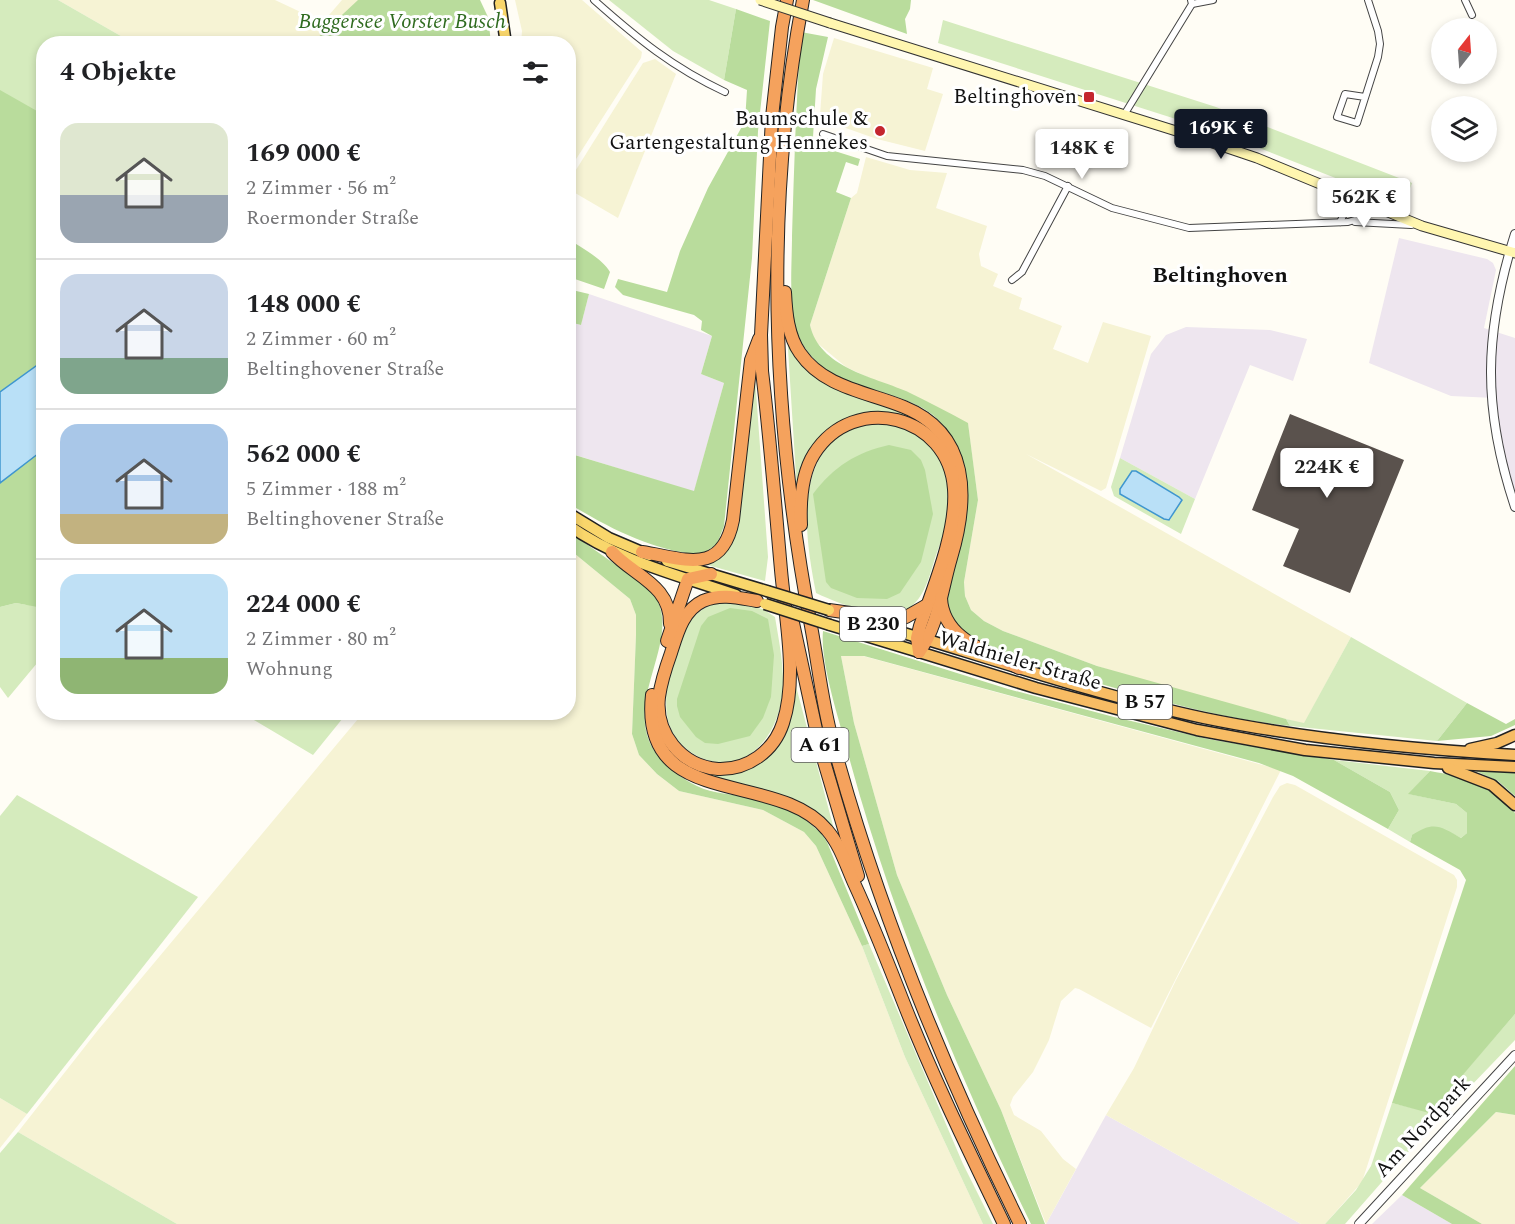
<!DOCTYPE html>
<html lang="de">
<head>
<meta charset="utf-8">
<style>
  body { margin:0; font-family:Spectral,serif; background:#f6f6f6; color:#202124; height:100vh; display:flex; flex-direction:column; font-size:22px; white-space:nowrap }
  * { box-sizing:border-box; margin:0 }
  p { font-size:20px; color:#757577 }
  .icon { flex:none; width:33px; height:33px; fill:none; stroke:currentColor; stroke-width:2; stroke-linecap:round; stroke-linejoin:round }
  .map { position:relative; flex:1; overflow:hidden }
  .side { position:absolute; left:36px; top:36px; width:540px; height:684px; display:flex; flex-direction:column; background:#fff; border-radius:24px; box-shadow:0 3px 9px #0003 }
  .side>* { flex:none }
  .needle { width:39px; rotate:17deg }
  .controls { position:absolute; left:1431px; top:18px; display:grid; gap:12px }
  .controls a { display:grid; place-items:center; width:66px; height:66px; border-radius:50%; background:#fff; box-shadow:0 3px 9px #0003; font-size:30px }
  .price { position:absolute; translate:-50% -51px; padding:0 14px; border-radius:6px; background:#fff; color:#222; font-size:20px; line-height:39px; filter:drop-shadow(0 2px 3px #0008) }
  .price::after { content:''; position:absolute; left:50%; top:36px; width:18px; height:14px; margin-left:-9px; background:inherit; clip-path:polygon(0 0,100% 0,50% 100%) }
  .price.active { background:#111827; color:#fff }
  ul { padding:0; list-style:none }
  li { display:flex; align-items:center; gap:18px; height:150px; padding:0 24px }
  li+li { border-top:2px solid #e0e0e0 }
  li span { display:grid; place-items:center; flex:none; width:168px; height:120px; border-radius:18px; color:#555 }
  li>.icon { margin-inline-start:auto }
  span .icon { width:72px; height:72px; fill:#fffc; stroke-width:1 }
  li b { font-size:26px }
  h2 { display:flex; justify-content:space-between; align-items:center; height:72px; padding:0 24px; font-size:26px }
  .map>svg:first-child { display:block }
  .industrial { fill:#eee6ef }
  .farmland { fill:#f6f3d4 }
  .green { fill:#d5ebbd; fill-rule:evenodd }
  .forest { fill:#b9dc9c }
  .water { fill:#b9e0f7; stroke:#3f96cf; stroke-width:1.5 }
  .building { fill:#5a524d }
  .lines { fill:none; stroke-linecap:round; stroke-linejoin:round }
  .minor-casing { stroke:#444; stroke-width:8 }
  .tertiary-casing { stroke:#444; stroke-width:10 }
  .secondary-casing { stroke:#333; stroke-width:11 }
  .primary-casing { stroke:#222; stroke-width:13 }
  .trunk-casing { stroke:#222; stroke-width:13 }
  .motorway-casing { stroke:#222; stroke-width:14 }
  .minor { stroke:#fff; stroke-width:6 }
  .tertiary { stroke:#fff; stroke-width:8 }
  .secondary { stroke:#fff6b0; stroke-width:9 }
  .primary { stroke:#f9d66b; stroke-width:10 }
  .trunk { stroke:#f7bc64; stroke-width:10 }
  .motorway { stroke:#f5a25d; stroke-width:12 }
  .secondary-bridge-casing { stroke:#333; stroke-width:11; stroke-linecap:butt }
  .primary-bridge-casing { stroke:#222; stroke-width:13; stroke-linecap:butt }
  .secondary-bridge { stroke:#fff6b0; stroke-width:9 }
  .primary-bridge { stroke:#f9d66b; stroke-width:10 }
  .poi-dot { fill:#c4262e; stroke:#fff; stroke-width:2 }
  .labels { text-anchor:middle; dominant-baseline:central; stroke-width:6; stroke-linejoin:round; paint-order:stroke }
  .shield { fill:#fff; stroke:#585858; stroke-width:1.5 }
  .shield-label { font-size:20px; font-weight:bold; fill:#111 }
  .park-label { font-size:21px; font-style:italic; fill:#2f6b1f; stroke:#fff }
  .poi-label { font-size:21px; fill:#111; stroke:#fff; text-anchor:end }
  .street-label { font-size:21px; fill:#111; stroke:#fff }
  .neighbourhood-label { font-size:22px; font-weight:bold; fill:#111; stroke:#fff }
</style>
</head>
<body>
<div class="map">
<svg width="1515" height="1224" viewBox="0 0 1515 1224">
  <rect width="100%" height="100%" fill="#fffdf5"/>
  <g class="industrial">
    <polygon points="1399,238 1487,259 1493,263 1496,270 1484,328 1515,338 1515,493 1501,442 1494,398 1451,396 1369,363"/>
    <polygon points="589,294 712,336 701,374 724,383 694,492 569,453 568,322 581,325"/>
    <polygon points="1186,327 1270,330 1307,339 1293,381 1250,365 1195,499 1120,458 1151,354 1166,335"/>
    <polygon points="1106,1115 1301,1224 1046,1224"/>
    <polygon points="1402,1195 1452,1224 1372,1224"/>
  </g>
  <g class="farmland">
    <polygon points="58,0 275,0 324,23 323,22 342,0 359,0 313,44 133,43"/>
    <polygon points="515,0 582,0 642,52 641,58 571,167 568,165 568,44 521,43 522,31"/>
    <polygon points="834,38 933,68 927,89 943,94 925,151 877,139 823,120 820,115 823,74"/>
    <polygon points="655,59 676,74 618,218 570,190 569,181 643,63"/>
    <polygon points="866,157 910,170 947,173 936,208 987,226 979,254 981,266 998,274 993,286 1022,298 1019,309 1062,326 1053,349 1088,363 1103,322 1151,336 1106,488 1101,491 1026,454 1351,637 1304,724 1155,684 1097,666 1003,631 984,621 971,610 965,596 964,582 978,500 968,424 846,367 816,342 812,334 810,325 851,198 857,193"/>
    <polygon points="569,549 630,599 636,615 636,635 632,734 639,755 657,774 679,791 763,810 804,832 816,846 862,946 905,1057 983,1224 177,1224 18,1132 98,1030 363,713 568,712"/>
    <polygon points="841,656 863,656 1281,770 1151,1028 1079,989 1075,988 1061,1001 1049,1040 1033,1072 1013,1097 1010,1105 1014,1115 1041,1131 1063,1159 1076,1169 1046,1224 1001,1110 947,995 897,875 854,723"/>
    <polygon points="1287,783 1295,785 1454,875 1457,880 1457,887 1362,1182 1325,1224 1301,1224 1106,1115 1134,1068 1176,980 1273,797 1280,786"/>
    <polygon points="0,1098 27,1114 0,1148"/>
    <polygon points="1496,1112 1515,1115 1515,1224 1482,1224 1420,1188"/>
  </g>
  <g class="green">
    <polygon points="0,0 58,0 133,43 44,44 43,656 8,698 0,687 0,607 16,603 27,605 16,599 0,604"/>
    <polygon points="609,0 709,0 736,9 724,80 673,51"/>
    <polygon points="943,20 1216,107 1412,183 1404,205 1229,136 938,43"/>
    <path d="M787,333L801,360L924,423L940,444C922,434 905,422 887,415C859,403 813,434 804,461C801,471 800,482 797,492Z"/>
    <polygon points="754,364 768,557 765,581 704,564 727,547"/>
    <path d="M871,423C927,424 954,460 948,514C946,529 940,544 935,558C928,581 923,604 899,614C865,611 848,608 816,593C806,541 793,465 845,431C852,426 863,425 871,423Z"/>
    <path d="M1120,458L1195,499L1181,534L1114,496L1111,487ZM1132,471H1136L1179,497L1181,500L1170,520L1164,519L1120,494Z"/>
    <path d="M722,601L763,609L775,617C780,648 789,686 777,717C771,734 760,750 743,758C711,773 671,748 667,715C664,694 669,676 675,656C684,627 691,610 722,601Z"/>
    <polygon points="1351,637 1467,703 1437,741 1290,726 1286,719 1304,723"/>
    <polygon points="793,675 835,833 813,811 795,802 725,785 674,761 662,734 719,774 768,755"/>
    <polygon points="242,713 347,712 347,713 313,755"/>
    <polygon points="1334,760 1430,771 1409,794 1456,804 1467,813 1467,833 1461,838 1451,833 1412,835 1410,842 1388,829 1399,810 1390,792"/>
    <polygon points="17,795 198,897 27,1114 0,1098 0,816"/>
    <polygon points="869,944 963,1164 993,1224 983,1224 905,1057 862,946"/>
    <polygon points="1515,1014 1515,1040 1417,1142 1345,1224 1325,1224 1356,1190 1371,1166 1392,1103 1434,1113 1448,1091"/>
    <polygon points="18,1132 177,1224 0,1224 0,1153"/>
  </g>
  <g class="forest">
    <polygon points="358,0 480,0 488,17 491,43 312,43"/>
    <polygon points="813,0 911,0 910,9 905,19 907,34"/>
    <path d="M736,9L770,21L758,131L752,258L724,526L717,544L701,555C652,550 613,530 571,505L568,502V453L694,491L724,383L701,374L712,336L701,330L702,321L694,315L623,295L615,287L618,279L667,292L680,251L708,188L745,121L747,90L724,80Z"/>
    <path d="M801,32L828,37L816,89L813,137L822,147L860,159L858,166L846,162L836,192L851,198L810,325C819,367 873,377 906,391C927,401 948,412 968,423L978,500L964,582L965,596L971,610L984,621L1003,631L1097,666L1286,719L1290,726C1214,718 1139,695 1066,674C1037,666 997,656 973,639C960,630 948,619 947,603C947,589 952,575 956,562C970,509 976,480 947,431C925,393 862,394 828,371C815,362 804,349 798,335C788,308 792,265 792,236C794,168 796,100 801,32Z"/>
    <polygon points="0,90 44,115 43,361 0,392"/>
    <path d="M569,239C582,249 601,257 610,272L604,289L569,277Z"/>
    <polygon points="568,289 589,294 581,325 569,322"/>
    <path d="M889,445L911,450L921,460L925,470L933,514L921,562L900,593L887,599L857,598L831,588L826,582L813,494C833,467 857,452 889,445Z"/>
    <polygon points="43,450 43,608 16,603 0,607 0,483"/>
    <path d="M568,531L650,589C698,645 583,728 697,786C713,794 733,794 751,798C766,802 780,807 795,811L821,833L827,842L869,944L862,946L816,846L804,832L763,810L679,791L657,774L639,755L632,734L636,635V615L630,599L569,549Z"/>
    <polygon points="730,608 752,611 768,619 774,655 771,697 763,718 750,736 718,744 705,743 696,737 680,717 677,706 677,699 701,626 708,617"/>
    <path d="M823,631L1008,689L1114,717L1208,739L1334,760L1390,792L1399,810L1388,829L1293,776L1259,763L864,656H841L854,723L897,875L947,995L1001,1110L1045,1224H1031C956,1070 890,912 846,746C838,716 820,661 823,631Z"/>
    <polygon points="1467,703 1506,724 1515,719 1515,725 1491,736 1437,741"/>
    <polygon points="1471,769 1515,772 1515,796 1498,781"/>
    <path d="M1430,771C1464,777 1493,784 1515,813V1014L1449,1091L1433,1114L1392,1103L1466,880L1460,870L1410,842L1412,835C1434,821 1440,826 1461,838L1467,833V813L1456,804L1408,794Z"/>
    <polygon points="1515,1066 1515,1115 1496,1112 1420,1188 1482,1224 1452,1224 1402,1195"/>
  </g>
  <g class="water">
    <polygon points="43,361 43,450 0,483 0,392"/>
    <polygon points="1132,471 1136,471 1179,497 1182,500 1169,520 1164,519 1120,494 1120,489"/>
  </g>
  <polygon class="building" points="1290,414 1404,460 1350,593 1283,566 1299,529 1252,510"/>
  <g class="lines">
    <g class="minor-casing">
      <g id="minor">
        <path d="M594,0C638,39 672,67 725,92"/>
        <polyline points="1465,0 1472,15"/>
        <polyline points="1192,4 1213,0"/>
        <polyline points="1365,97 1345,94 1337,117 1357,123 1378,57 1380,44 1378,31 1368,0"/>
        <polyline points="1124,115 1192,4 1191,0"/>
        <polyline points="823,134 887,156 1023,170 1045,176 1112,208 1189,228 1348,222 1361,218 1372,207"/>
        <polyline points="1335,192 1345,203 1346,210 1340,222"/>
        <polyline points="1355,222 1411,225"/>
        <polyline points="1012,280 1022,272 1068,186"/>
      </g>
    </g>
    <g class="tertiary-casing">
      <g id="tertiary">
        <path d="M1515,234C1484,333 1482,408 1515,507"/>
        <polyline points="1359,1224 1515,1055"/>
      </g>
    </g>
    <g class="secondary-casing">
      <polyline id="secondary" points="830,23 1189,135 1257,158 1422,226 1515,253"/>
    </g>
    <g class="primary-casing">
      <g id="primary">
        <polyline points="500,3 506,44"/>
        <polyline points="568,513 609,538 649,555"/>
        <path d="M568,525C619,561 678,575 736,595"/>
        <polyline points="667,561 767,591"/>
        <polyline points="852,617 923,639"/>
        <polyline points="830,625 919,652"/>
      </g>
    </g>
    <g class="trunk-casing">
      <g id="trunk">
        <path d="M928,640C1019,668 1111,698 1204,718C1306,739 1411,749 1515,755"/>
        <polyline points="919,652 1036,688 1197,730 1305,750 1434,763 1515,767"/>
        <polyline points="1470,749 1497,743 1515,735"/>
        <polyline points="1448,768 1492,785 1515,805"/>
      </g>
    </g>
    <g class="motorway-casing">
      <g id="motorway">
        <path d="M803,0C764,207 772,420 811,626C818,663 822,702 832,739C877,907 943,1068 1020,1224"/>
        <path d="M785,292C786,313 788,336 800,353C824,388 868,392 904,407C970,434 969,498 951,558C942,588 938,627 919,652"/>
        <path d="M801,525C800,502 802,473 814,454C854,391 949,415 954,489C957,531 934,586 920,626L917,638L919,652"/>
        <path d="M612,552C634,576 671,585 670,624"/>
        <path d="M642,552C683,558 722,577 733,520L751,360L759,339"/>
        <path d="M941,598C943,640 989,652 1019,668"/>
        <path d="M757,601C739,598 721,593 703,601C683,610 677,634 671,653C666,667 661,682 659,697C655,733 681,766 718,769C748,770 774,751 783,723C798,678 785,616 781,570C775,503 770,437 762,371L761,335L772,117L782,27L787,0"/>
        <polyline points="829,610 893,619 906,617 927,605"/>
        <polyline points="793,623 820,748 858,876"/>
        <polyline points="667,641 688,579 711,574"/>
        <path d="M652,695C639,812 777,769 827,830C840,845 846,865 854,883C873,924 889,966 906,1009C935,1082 970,1153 1004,1224"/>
      </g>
    </g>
    <use href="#minor" class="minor"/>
    <use href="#tertiary" class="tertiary"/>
    <use href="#secondary" class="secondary"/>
    <use href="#primary" class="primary"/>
    <use href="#trunk" class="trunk"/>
    <use href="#motorway" class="motorway"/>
    <g class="secondary-bridge-casing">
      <polyline id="secondary-bridge" points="760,0 830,23"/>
    </g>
    <g class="primary-bridge-casing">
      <g id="primary-bridge">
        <polyline points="767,591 829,610"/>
        <polyline points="765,604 830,625"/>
      </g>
    </g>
    <use href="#secondary-bridge" class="secondary-bridge"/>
    <use href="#primary-bridge" class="primary-bridge"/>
  </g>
  <g class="poi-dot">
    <rect x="1083" y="91" width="12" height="12" rx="3"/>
    <circle cx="880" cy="131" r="6"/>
  </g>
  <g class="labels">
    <g class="shield">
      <rect x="840" y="607" width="66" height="34" rx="4.5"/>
      <rect x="1118" y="685" width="54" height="34" rx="4.5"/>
      <rect x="791.5" y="728" width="57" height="34" rx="4.5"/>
    </g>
    <g class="shield-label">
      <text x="873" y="624">B 230</text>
      <text x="1145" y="702">B 57</text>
      <text x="820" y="745">A 61</text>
    </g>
    <g class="park-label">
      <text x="402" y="22">Baggersee Vorster Busch</text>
    </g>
    <g class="poi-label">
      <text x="1077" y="97">Beltinghoven</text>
      <text x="868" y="119">Baumschule &amp;<tspan x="868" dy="24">Gartengestaltung Hennekes</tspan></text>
    </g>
    <g class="street-label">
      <text transform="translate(1020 661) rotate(16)">Waldnieler Straße</text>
      <text transform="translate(1423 1127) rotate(-47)">Am Nordpark</text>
    </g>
    <g class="neighbourhood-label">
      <text x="1220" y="275">Beltinghoven</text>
    </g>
  </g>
</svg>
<div class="controls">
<a><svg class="needle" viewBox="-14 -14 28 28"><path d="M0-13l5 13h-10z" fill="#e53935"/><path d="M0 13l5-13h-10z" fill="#757577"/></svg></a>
<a><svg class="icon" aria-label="layers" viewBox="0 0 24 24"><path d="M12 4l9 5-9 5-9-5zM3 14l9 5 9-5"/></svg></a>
</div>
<b class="price active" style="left:1221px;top:160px">169K €</b>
<b class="price" style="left:1082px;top:180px">148K €</b>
<b class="price" style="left:1364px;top:229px">562K €</b>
<b class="price" style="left:1327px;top:499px">224K €</b>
<section class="side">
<h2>4 Objekte<svg class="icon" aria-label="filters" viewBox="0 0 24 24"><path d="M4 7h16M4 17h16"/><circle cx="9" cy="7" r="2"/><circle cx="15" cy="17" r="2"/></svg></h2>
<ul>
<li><span style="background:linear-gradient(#dfe7d0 60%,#9aa5b1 0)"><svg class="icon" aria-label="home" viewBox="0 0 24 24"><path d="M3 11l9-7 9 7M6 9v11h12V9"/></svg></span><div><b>169 000 €</b><p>2 Zimmer · 56 m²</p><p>Roermonder Straße</p></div></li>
<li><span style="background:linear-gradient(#c9d6e8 70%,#7fa58c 0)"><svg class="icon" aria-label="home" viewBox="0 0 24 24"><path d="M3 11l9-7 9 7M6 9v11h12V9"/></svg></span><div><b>148 000 €</b><p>2 Zimmer · 60 m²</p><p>Beltinghovener Straße</p></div></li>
<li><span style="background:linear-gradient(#a9c7e8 75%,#c2b280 0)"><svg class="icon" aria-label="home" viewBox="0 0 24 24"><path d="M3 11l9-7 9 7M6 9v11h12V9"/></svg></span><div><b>562 000 €</b><p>5 Zimmer · 188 m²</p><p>Beltinghovener Straße</p></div></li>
<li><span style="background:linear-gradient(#bfe0f5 70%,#8fb573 0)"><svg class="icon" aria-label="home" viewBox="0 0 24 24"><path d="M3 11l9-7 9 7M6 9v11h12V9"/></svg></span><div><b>224 000 €</b><p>2 Zimmer · 80 m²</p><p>Wohnung</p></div></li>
</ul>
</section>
</div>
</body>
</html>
